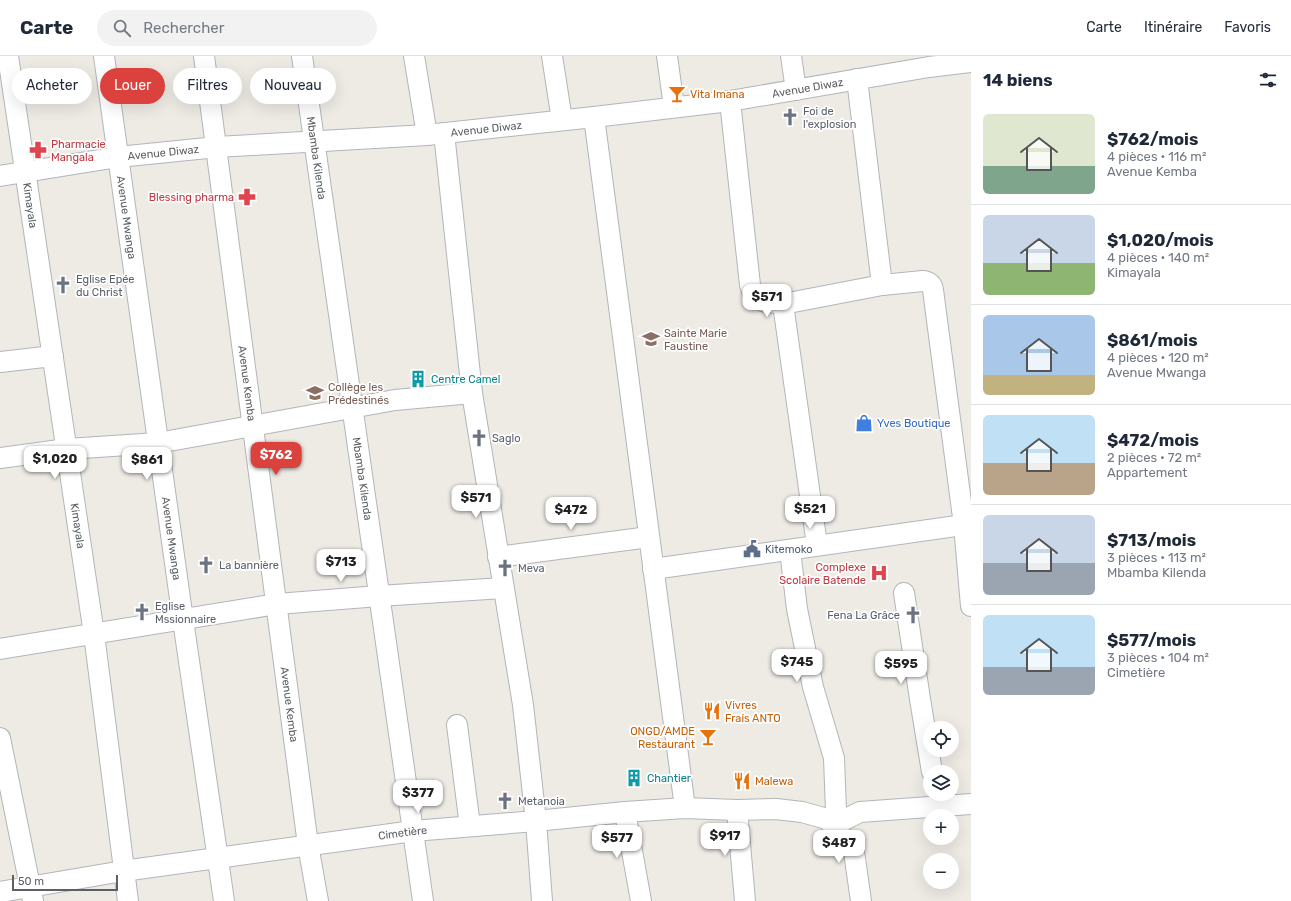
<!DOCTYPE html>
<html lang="fr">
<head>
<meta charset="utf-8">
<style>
  body { margin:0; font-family:Rubik,sans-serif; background:#f2f2f3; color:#1f2937; height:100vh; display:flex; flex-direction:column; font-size:15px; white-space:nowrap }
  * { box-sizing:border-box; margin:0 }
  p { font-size:13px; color:#747a83 }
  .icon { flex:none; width:22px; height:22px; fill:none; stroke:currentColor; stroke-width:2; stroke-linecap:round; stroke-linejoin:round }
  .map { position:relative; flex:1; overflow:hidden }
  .side { display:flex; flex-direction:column; background:#fff; width:320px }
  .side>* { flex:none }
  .banner { position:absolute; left:12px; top:12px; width:380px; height:36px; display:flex; gap:8px }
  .tools { position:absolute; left:923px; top:665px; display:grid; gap:8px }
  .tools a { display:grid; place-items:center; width:36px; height:36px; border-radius:50%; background:#fff; box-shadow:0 4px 16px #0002; font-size:20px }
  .scale { position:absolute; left:12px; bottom:10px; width:106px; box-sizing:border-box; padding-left:4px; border:2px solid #5d6064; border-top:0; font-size:11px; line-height:14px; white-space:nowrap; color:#5d6064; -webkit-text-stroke:3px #fff; paint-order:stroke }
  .price { position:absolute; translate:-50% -34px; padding:0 9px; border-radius:8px; background:#fff; color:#222; font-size:13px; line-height:26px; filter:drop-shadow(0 1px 2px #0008) }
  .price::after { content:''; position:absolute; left:50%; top:24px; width:12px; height:9px; margin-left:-6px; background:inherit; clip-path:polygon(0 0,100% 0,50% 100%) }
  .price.current { background:#db423e; color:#fff }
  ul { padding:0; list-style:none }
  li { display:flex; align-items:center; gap:12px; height:100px; padding:0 12px }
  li+li { border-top:1px solid #e0e1e3 }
  li span { display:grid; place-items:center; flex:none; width:112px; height:80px; border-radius:6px; color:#555 }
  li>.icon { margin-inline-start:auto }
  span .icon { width:48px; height:48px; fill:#fffc; stroke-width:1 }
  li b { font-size:17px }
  h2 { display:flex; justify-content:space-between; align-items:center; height:48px; padding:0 12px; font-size:17px }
  .tag { padding:0 14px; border-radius:18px; background:#fff; box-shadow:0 4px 16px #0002; font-size:14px; line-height:36px }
  .tag.current { background:#db423e; color:#fff }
  header { display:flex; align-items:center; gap:24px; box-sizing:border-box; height:56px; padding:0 20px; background:#fff; border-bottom:1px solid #e0e1e3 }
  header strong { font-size:19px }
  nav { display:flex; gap:22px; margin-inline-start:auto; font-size:14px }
  .search { width:280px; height:36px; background:#f2f2f3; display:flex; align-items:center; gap:10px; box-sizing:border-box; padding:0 14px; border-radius:22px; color:#747a83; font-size:15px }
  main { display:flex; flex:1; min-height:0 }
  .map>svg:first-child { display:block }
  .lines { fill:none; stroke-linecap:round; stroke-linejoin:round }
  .minor-casing { stroke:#b2b5b9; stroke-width:22 }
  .minor { stroke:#fff; stroke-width:20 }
  .labels { text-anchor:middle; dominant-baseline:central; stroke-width:3.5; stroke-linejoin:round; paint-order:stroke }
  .street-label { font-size:11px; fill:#5d6064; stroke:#fff }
  .food-label { font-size:11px; fill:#c56008; stroke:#fff; text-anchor:start }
  .worship-label { font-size:11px; fill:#5b616d; stroke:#fff; text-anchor:start }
  .health-label { font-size:11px; fill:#be3a42; stroke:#fff; text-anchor:end }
  .education-label { font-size:11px; fill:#785e54; stroke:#fff; text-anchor:start }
  .culture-label { font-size:11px; fill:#0d838f; stroke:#fff; text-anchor:start }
  .shop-label { font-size:11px; fill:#366cbe; stroke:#fff; text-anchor:start }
  .service-label { font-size:11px; fill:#4e5e75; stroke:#fff; text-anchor:start }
</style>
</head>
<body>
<header>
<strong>Carte</strong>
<div class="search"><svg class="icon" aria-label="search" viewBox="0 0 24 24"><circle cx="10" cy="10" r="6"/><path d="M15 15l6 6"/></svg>Rechercher</div>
<nav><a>Carte</a><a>Itinéraire</a><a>Favoris</a></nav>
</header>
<main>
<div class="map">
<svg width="971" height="845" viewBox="0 0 971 845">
  <rect width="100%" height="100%" fill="#eeebe5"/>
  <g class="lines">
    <g class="minor-casing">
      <g id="minor">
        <path id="s1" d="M8,0L94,578L128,845"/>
        <path id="s2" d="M104,0L183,564L224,845"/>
        <path id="s3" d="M204,0L308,789L318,845"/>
        <path id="s4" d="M302,0L423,845"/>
        <polyline points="414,0 427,79"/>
        <polyline points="552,0 562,64"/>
        <polyline points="667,0 674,51"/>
        <polyline points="791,0 796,34"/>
        <path d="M857,23L882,229L923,225C930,226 932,228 933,234L964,469L971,550"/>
        <polyline points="730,45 750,229 754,240 762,245 783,248 817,489"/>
        <polyline points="594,61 685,752"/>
        <polyline points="444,77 472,337 523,649 536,765 542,845"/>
        <path id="s5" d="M0,120L118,101L217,91L427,79L594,61L730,45L929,11L971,6"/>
        <polyline points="783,248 882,229"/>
        <polyline points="0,306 53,300"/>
        <polyline points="0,402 67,393 158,387 395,344 472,337"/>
        <polyline points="790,494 797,553 813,631 834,702 836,755 830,766"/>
        <polyline points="498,501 649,481"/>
        <polyline points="653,513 971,468"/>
        <polyline points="904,537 920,643 932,716"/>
        <polyline points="0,593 277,548 379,540 503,532"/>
        <polyline points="457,669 470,770"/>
        <polyline points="0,682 33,845"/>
        <polyline points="737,754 745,845"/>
        <polyline points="625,756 641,845"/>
        <polyline points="830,766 854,796 861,845"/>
        <path id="s6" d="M0,836L123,815L413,775L536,765L625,756L685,752L737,754L776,753L802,756L827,763L830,766L838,767L860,756L971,748"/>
      </g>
    </g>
    <use href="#minor" class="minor"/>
  </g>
  <defs>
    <g id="bar-bare" transform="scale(1.38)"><path d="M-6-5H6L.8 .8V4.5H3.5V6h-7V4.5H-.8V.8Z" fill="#e8710a" stroke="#fff" stroke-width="2.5" paint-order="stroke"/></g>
    <g id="church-bare" transform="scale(1.38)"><path d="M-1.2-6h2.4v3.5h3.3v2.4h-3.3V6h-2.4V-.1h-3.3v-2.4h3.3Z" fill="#6b7280" stroke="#fff" stroke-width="2.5" paint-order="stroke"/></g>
    <g id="pharmacy-bare" transform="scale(1.38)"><path d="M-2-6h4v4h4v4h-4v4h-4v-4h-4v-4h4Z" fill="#e0444e" stroke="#fff" stroke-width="2.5" paint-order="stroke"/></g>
    <g id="school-bare" transform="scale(1.38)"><path d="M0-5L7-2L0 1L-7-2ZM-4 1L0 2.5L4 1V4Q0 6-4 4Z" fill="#8d6e63" stroke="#fff" stroke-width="2.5" paint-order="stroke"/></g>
    <g id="building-bare" transform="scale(1.38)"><path d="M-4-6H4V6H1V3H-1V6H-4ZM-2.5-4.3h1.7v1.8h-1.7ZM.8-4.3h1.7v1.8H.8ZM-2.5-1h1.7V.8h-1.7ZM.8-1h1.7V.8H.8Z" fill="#0f9aa8" stroke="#fff" stroke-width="2.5" paint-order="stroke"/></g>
    <g id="university-bare" transform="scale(1.38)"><path d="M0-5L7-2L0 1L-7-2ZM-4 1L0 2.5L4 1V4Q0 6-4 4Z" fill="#8d6e63" stroke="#fff" stroke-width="2.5" paint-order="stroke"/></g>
    <g id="shop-bare" transform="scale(1.38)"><path d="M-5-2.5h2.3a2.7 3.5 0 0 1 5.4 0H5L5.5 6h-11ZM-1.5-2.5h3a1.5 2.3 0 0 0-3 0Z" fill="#3f7fe0" stroke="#fff" stroke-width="2.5" paint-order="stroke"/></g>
    <g id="civic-bare" transform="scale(1.38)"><path d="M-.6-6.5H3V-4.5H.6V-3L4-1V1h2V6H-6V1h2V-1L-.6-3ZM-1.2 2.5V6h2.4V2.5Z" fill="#5c6f8a" stroke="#fff" stroke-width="2.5" paint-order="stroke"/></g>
    <g id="hospital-bare" transform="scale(1.38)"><path d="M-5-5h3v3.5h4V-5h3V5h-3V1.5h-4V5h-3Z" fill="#e0444e" stroke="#fff" stroke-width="2.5" paint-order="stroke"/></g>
    <g id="restaurant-bare" transform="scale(1.38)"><path d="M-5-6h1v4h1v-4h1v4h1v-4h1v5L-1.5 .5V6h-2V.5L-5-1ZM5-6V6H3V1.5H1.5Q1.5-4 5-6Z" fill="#e8710a" stroke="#fff" stroke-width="2.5" paint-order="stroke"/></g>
  </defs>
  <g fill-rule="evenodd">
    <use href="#bar-bare" x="677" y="38"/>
    <use href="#church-bare" x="790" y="61"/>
    <use href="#pharmacy-bare" x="38" y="94"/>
    <use href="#pharmacy-bare" x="247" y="141"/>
    <use href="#church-bare" x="63" y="229"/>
    <use href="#school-bare" x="651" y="283"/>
    <use href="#building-bare" x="418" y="323"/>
    <use href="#university-bare" x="315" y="337"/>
    <use href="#shop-bare" x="864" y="367"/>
    <use href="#church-bare" x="479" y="382"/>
    <use href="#civic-bare" x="752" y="493"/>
    <use href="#church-bare" x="206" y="509"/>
    <use href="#church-bare" x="505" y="512"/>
    <use href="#hospital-bare" x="879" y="517"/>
    <use href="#church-bare" x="142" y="556"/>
    <use href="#church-bare" x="913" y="559"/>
    <use href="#restaurant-bare" x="712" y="655"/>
    <use href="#bar-bare" x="708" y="681"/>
    <use href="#building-bare" x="634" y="722"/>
    <use href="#restaurant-bare" x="742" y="725"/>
    <use href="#church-bare" x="505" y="745"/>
  </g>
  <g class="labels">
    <g class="street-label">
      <text stroke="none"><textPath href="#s5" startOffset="813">Avenue Diwaz</textPath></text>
      <text stroke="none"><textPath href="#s5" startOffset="489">Avenue Diwaz</textPath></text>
      <text stroke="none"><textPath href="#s5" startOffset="165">Avenue Diwaz</textPath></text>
      <text stroke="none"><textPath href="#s4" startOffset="103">Mbamba Kilenda</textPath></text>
      <text stroke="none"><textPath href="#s1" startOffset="151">Kimayala</textPath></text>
      <text stroke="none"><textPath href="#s2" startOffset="163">Avenue Mwanga</textPath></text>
      <text stroke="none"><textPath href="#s3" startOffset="330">Avenue Kemba</textPath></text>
      <text stroke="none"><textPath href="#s4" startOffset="427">Mbamba Kilenda</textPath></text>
      <text stroke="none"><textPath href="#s1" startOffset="475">Kimayala</textPath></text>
      <text stroke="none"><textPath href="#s2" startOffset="487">Avenue Mwanga</textPath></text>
      <text stroke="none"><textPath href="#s3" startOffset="654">Avenue Kemba</textPath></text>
      <text stroke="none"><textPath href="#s6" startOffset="407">Cimetière</textPath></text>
    </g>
    <g class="food-label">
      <text x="690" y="38">Vita Imana</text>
      <text x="725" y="649">Vivres<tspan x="725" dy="13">Frais ANTO</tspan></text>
      <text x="695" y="675" text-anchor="end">ONGD/AMDE<tspan x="695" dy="13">Restaurant</tspan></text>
      <text x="755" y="725">Malewa</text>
    </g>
    <g class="worship-label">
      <text x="803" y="55">Foi de<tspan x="803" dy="13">l'explosion</tspan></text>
      <text x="76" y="223">Eglise Epée<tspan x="76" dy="13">du Christ</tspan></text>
      <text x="492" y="382">Saglo</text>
      <text x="219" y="509">La bannière</text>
      <text x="518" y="512">Meva</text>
      <text x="155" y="550">Eglise<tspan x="155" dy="13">Mssionnaire</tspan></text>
      <text x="900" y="559" text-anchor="end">Fena La Grâce</text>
      <text x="518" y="745">Metanoia</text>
    </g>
    <g class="health-label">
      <text x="51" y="88" text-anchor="start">Pharmacie<tspan x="51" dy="13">Mangala</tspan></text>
      <text x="234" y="141">Blessing pharma</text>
      <text x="866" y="511">Complexe<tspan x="866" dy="13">Scolaire Batende</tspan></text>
    </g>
    <g class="education-label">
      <text x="664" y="277">Sainte Marie<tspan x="664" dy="13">Faustine</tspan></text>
      <text x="328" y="331">Collège les<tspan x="328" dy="13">Prédestinés</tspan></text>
    </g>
    <g class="culture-label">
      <text x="431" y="323">Centre Camel</text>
      <text x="647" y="722">Chantier</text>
    </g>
    <g class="shop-label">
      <text x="877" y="367">Yves Boutique</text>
    </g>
    <g class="service-label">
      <text x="765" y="493">Kitemoko</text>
    </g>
  </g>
</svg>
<div class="tools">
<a><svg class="icon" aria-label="locate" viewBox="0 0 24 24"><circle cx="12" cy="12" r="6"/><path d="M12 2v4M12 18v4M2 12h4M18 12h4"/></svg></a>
<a><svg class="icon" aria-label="layers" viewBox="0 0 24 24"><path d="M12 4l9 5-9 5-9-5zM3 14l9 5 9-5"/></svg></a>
<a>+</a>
<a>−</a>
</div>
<div class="scale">50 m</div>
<b class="price" style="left:767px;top:262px">$571</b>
<b class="price current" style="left:276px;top:420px">$762</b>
<b class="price" style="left:55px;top:424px">$1,020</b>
<b class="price" style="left:147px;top:425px">$861</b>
<b class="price" style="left:476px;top:463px">$571</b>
<b class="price" style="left:810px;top:474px">$521</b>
<b class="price" style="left:571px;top:475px">$472</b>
<b class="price" style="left:341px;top:527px">$713</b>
<b class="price" style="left:797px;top:627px">$745</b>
<b class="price" style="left:901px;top:629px">$595</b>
<b class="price" style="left:418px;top:758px">$377</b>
<b class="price" style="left:725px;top:801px">$917</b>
<b class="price" style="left:617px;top:803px">$577</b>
<b class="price" style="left:839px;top:808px">$487</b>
<div class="banner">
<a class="tag">Acheter</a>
<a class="tag current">Louer</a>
<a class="tag">Filtres</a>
<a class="tag">Nouveau</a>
</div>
</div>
<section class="side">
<h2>14 biens<svg class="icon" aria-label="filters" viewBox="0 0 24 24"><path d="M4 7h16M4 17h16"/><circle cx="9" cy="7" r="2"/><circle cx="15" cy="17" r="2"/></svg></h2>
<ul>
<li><span style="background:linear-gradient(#dfe7d0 65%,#7fa58c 0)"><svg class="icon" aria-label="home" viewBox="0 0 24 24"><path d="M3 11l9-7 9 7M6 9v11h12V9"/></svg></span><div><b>$762/mois</b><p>4 pièces · 116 m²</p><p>Avenue Kemba</p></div></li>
<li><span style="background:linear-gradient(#c9d6e8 60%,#8fb573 0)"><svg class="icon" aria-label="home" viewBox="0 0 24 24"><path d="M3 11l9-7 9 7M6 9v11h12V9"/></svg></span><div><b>$1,020/mois</b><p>4 pièces · 140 m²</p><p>Kimayala</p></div></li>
<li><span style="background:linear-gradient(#a9c7e8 75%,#c2b280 0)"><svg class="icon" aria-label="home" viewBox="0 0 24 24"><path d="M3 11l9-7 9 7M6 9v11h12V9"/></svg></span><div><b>$861/mois</b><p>4 pièces · 120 m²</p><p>Avenue Mwanga</p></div></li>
<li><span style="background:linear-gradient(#bfe0f5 60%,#b9a48a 0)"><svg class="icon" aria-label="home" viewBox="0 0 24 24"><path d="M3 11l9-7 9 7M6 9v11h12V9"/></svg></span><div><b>$472/mois</b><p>2 pièces · 72 m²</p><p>Appartement</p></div></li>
<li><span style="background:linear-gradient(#c9d6e8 60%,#9aa5b1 0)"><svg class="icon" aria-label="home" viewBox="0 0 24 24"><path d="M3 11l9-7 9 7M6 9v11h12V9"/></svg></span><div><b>$713/mois</b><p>3 pièces · 113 m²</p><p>Mbamba Kilenda</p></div></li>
<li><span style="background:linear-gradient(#bfe0f5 65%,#9aa5b1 0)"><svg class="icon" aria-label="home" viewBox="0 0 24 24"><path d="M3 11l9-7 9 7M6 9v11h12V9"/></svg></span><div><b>$577/mois</b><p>3 pièces · 104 m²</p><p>Cimetière</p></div></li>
</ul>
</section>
</main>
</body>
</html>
